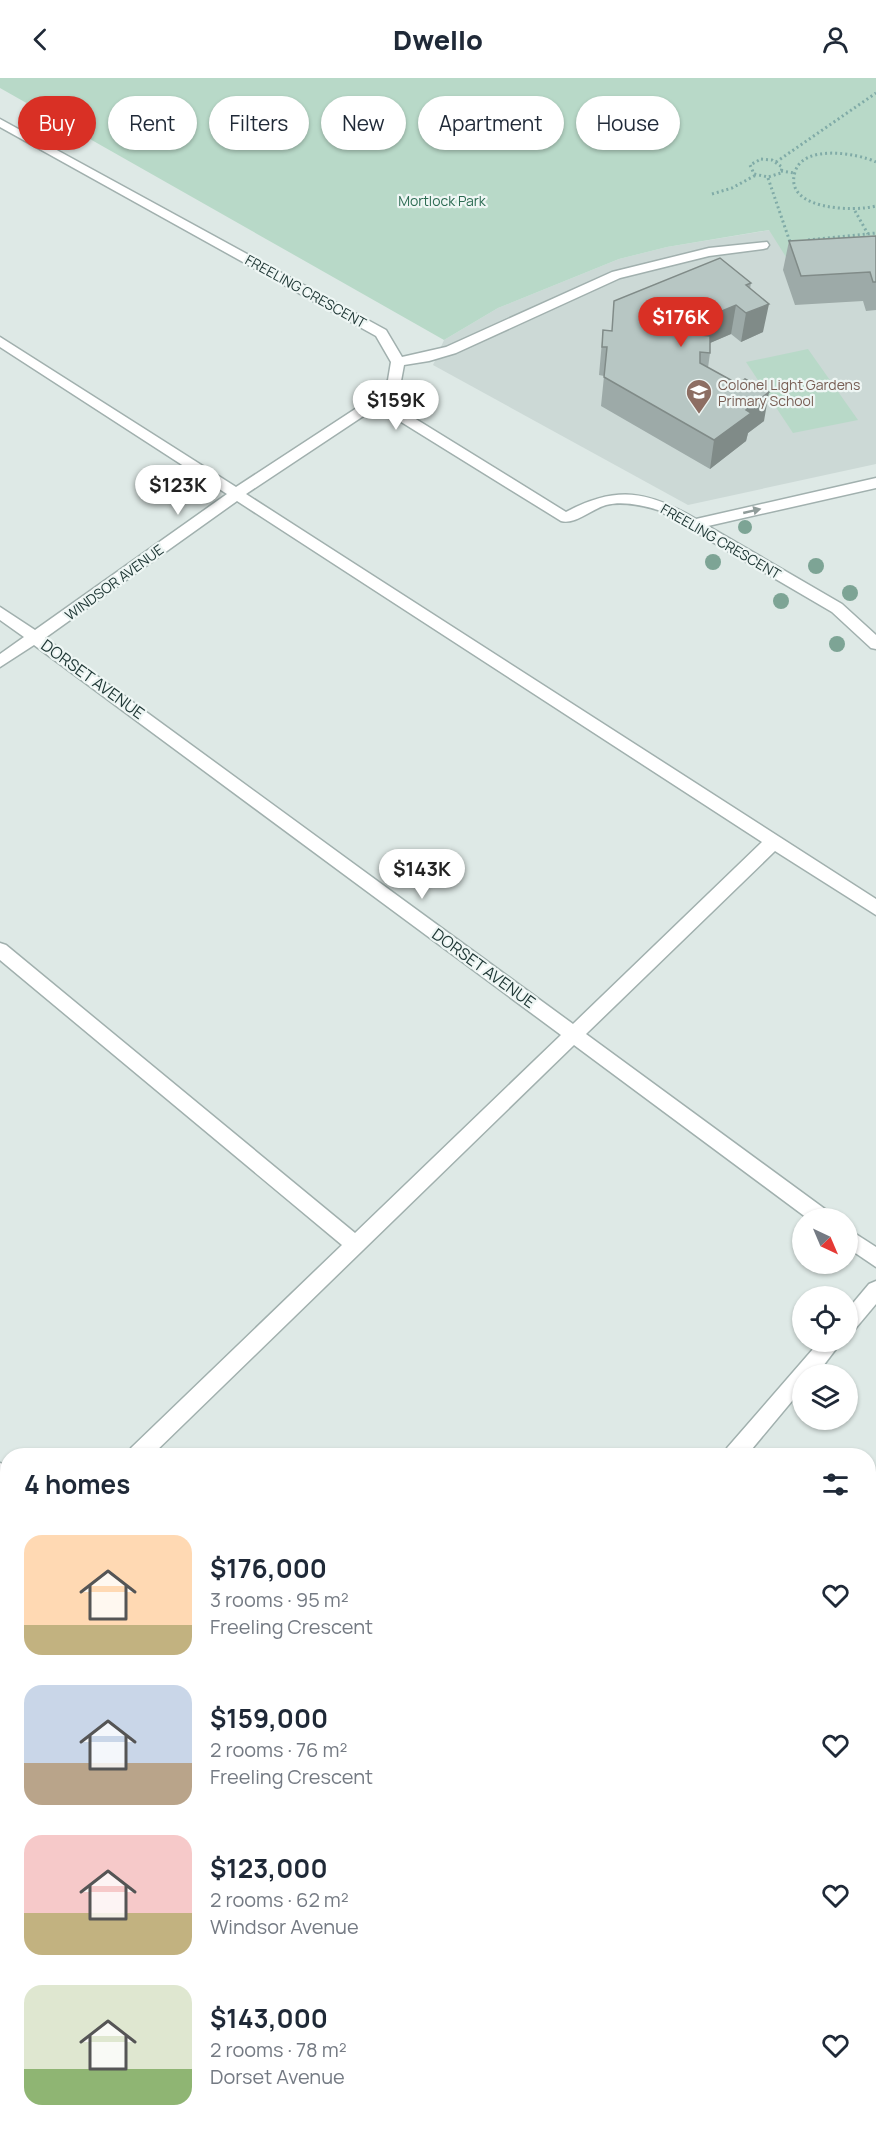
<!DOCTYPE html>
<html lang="en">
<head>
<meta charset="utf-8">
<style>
  body { margin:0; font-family:Manrope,sans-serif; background:#f2f2f3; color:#1f2937; height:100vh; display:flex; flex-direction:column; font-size:22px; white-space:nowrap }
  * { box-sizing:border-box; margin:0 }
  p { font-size:20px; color:#747a83 }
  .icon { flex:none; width:33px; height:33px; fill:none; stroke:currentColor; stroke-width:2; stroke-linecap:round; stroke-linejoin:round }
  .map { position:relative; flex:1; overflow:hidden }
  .details { position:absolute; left:0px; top:1370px; width:876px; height:686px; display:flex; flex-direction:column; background:#fff; border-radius:24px 24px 0 0; box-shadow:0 2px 4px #0004 }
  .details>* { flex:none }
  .hud { position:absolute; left:18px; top:18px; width:840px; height:54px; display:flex; gap:12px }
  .needle { width:39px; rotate:136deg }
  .controls { position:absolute; left:792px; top:1130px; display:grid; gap:12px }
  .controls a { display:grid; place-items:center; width:66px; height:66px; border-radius:50%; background:#fff; box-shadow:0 2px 4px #0004; font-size:30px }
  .price { position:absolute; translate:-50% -51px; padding:0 14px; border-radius:21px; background:#fff; color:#222; font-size:20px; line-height:39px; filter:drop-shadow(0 2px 3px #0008) }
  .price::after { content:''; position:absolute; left:50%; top:36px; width:18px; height:14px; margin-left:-9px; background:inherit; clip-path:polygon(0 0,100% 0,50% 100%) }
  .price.on { background:#d93025; color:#fff }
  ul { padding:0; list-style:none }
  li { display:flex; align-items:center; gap:18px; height:150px; padding:0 24px }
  li span { display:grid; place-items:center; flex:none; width:168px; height:120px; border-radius:18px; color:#555 }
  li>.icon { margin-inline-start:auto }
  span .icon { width:72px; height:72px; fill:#fffc; stroke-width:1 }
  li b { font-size:26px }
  h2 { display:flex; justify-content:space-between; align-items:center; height:72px; padding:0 24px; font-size:26px }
  .tag { padding:0 21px; border-radius:27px; background:#fff; box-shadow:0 2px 4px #0004; font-size:21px; line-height:54px }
  .tag.on { background:#d93025; color:#fff }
  header { display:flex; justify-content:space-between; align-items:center; height:78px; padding:0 24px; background:#fff; font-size:27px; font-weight:800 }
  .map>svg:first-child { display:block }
  .built { fill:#ccd9d6 }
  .green { fill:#b8d9c8 }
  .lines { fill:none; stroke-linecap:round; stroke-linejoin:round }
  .minor-casing { stroke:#a1b0ae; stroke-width:3 }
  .path { stroke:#80aba7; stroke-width:3; stroke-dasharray:2 3; stroke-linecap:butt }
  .minor { fill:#fff; fill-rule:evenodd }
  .tree { fill:#7da495 }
  .wall { fill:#9daaa8 }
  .shaded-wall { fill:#808b88 }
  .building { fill:#b7c6c3; stroke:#808b88; stroke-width:1.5 }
  .oneway { fill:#909c9a }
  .labels { text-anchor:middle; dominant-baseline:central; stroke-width:4.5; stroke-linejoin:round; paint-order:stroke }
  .far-park-label { font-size:14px; fill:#2d6c53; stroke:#eef6f4 }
  .far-street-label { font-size:14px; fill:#203836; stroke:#eef6f4 }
  .far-education-label { font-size:14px; fill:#785e54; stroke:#eef6f4; text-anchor:start }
  .street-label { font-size:16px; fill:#203836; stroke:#eef6f4 }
</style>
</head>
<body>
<header><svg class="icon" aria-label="back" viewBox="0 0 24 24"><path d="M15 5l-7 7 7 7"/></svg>Dwello<svg class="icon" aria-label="person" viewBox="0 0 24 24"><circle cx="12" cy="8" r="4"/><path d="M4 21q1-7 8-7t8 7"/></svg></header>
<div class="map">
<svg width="876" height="2054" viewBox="0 0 876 2054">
  <rect width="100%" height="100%" fill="#dee9e6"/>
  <polygon class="built" points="770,152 876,171 876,386 688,427 433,287 444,262 498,230 619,181 667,169"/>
  <g class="green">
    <polygon points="0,0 876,0 876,171 786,179 769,152 667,169 619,181 498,230 444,262 0,10"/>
    <polygon points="808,271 858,342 793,355 746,284"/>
  </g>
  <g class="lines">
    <g class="minor-casing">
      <g id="minor">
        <path d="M0,41L386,252L402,279L446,269L612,194L709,170L767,164L769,167L767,170L763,171L709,178L620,200L456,275L429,283L404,287L401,303L385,322L566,434C617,407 648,413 696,441L876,400V410L708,448L842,526L876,557V571L871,570L832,534L658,432C641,427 623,423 606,427C592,431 575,447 561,443L377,329L246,416L876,821V837L775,773L586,956L829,1134L831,1140H807L574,967L152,1377H128L131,1370L342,1167L0,882V865L6,867L355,1155L561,957L34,567L0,589V576L24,559L0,542V529L35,552L227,416L0,269V259L236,409L372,320L388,302L391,284L376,258L0,49ZM237,423L762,764L573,946L45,560Z"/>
        <polygon points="848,1151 876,1169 876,1189 848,1170"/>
        <polygon points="876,1203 876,1226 855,1251 848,1254 848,1231 869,1206"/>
        <polygon points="820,1263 842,1263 817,1296 802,1296 802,1311 747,1377 724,1377 727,1370"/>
        <polygon points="0,1385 8,1388 8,1413 0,1409"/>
        <polygon points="8,1491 8,1515 0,1519 0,1494"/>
        <polygon points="876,1906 876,1937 868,1940 868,1909"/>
        <polygon points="868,1993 876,1996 876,2024 868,2021"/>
        <polygon points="139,2048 166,2048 164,2054 137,2054"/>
        <polygon points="773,2048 799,2048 797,2054 771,2054"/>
      </g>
    </g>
    <g class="path">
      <polygon points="761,81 772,82 782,89 781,95 768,99 754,96 750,87"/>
      <polyline points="776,84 876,15"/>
      <path d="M876,84C857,75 803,66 795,94C783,132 854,134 876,128"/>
      <polyline points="781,93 794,95"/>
      <polyline points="768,100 790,164"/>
      <polyline points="712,116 732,110 756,97"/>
      <polyline points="855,133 868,156"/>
      <polyline points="808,162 876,155"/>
    </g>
    <use href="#minor" class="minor"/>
  </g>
  <g class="tree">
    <circle cx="745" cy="449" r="7"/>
    <circle cx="713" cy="484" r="8"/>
    <circle cx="816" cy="488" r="8"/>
    <circle cx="850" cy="515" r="8"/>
    <circle cx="781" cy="523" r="8"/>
    <circle cx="837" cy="566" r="8"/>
  </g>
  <g class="wall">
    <polygon points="876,158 876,232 866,233 863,223 795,227 783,192 789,163"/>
    <polygon points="751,205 750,211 763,254 741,264 731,256 710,265 710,275 708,290 764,343 748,355 746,363 710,391 601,328 604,298 599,297 603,252 612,253"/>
  </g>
  <g class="shaded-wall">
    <polygon points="769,226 763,254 741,264 746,235"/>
    <polygon points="736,227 731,256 696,271 700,242"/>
    <polygon points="769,314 764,343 748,355 746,363 710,391 714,362 746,332"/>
  </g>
  <g class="building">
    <polygon points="876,158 876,204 873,204 870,194 801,198 789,163"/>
    <polygon points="720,180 751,205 746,207 769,226 746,235 736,227 700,242 700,257 710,258 710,275 700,274 700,285 738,306 745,301 769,314 746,332 751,335 714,362 604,299 607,269 602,269 603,252 612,253 614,223"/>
  </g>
  <defs><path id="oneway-solid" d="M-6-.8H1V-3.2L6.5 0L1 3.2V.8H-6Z" transform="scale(1.5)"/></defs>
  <use class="oneway" href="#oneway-solid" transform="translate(752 433) rotate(-13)"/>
  <defs>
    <g id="school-pin" transform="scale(1.35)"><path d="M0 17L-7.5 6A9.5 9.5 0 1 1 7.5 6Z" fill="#8d6e63" stroke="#eef6f4"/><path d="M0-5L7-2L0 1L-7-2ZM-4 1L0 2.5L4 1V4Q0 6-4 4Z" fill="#fff"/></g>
  </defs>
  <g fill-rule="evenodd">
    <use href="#school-pin" x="699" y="314"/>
  </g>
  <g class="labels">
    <g class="far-park-label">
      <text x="442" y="122">Mortlock Park</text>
    </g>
    <g class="far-street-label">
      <text transform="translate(306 213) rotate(29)">FREELING CRESCENT</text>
      <text transform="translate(721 463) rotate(30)">FREELING CRESCENT</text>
      <text transform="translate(114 504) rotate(-36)">WINDSOR AVENUE</text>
    </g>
    <g class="far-education-label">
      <text x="718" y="306">Colonel Light Gardens<tspan x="718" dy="16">Primary School</tspan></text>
    </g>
    <g class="street-label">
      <text transform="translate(93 601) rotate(36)">DORSET AVENUE</text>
      <text transform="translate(484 890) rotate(36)">DORSET AVENUE</text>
    </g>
  </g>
</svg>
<div class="controls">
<a><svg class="needle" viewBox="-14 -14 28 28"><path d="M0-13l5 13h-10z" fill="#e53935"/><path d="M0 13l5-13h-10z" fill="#747a83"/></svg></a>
<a><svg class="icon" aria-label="locate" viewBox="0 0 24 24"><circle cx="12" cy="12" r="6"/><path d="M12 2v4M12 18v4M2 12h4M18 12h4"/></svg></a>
<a><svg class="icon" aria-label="layers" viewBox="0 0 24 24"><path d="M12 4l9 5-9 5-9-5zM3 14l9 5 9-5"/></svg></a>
</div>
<b class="price on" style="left:681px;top:270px">$176K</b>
<b class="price" style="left:396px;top:353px">$159K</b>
<b class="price" style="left:178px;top:438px">$123K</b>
<b class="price" style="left:422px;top:822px">$143K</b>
<div class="hud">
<a class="tag on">Buy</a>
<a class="tag">Rent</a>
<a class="tag">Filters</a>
<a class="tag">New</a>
<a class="tag">Apartment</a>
<a class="tag">House</a>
</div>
<section class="details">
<h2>4 homes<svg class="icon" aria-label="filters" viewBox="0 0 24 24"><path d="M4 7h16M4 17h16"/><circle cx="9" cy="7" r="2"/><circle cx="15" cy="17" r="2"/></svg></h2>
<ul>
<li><span style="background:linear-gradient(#ffd9b3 75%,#c2b280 0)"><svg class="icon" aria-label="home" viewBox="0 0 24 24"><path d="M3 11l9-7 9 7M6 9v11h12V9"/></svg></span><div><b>$176,000</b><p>3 rooms · 95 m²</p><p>Freeling Crescent</p></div><svg class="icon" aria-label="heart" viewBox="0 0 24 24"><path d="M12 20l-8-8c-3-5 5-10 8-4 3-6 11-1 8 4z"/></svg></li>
<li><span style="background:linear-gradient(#c9d6e8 65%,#b9a48a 0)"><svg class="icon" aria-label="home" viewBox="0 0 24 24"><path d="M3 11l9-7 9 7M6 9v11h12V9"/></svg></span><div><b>$159,000</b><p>2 rooms · 76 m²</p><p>Freeling Crescent</p></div><svg class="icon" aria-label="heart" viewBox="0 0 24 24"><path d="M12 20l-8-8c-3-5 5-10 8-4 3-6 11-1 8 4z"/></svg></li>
<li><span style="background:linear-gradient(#f6c9c9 65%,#c2b280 0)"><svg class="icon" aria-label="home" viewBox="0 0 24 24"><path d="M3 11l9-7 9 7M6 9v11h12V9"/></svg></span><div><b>$123,000</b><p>2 rooms · 62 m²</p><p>Windsor Avenue</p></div><svg class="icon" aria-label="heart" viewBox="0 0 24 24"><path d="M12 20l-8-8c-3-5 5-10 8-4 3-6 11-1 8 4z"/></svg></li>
<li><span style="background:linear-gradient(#dfe7d0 70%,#8fb573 0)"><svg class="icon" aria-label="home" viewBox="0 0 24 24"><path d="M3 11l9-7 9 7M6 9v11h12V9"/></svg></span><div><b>$143,000</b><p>2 rooms · 78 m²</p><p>Dorset Avenue</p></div><svg class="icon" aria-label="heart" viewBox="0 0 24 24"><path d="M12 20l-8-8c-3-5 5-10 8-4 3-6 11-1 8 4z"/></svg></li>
</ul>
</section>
</div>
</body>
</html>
